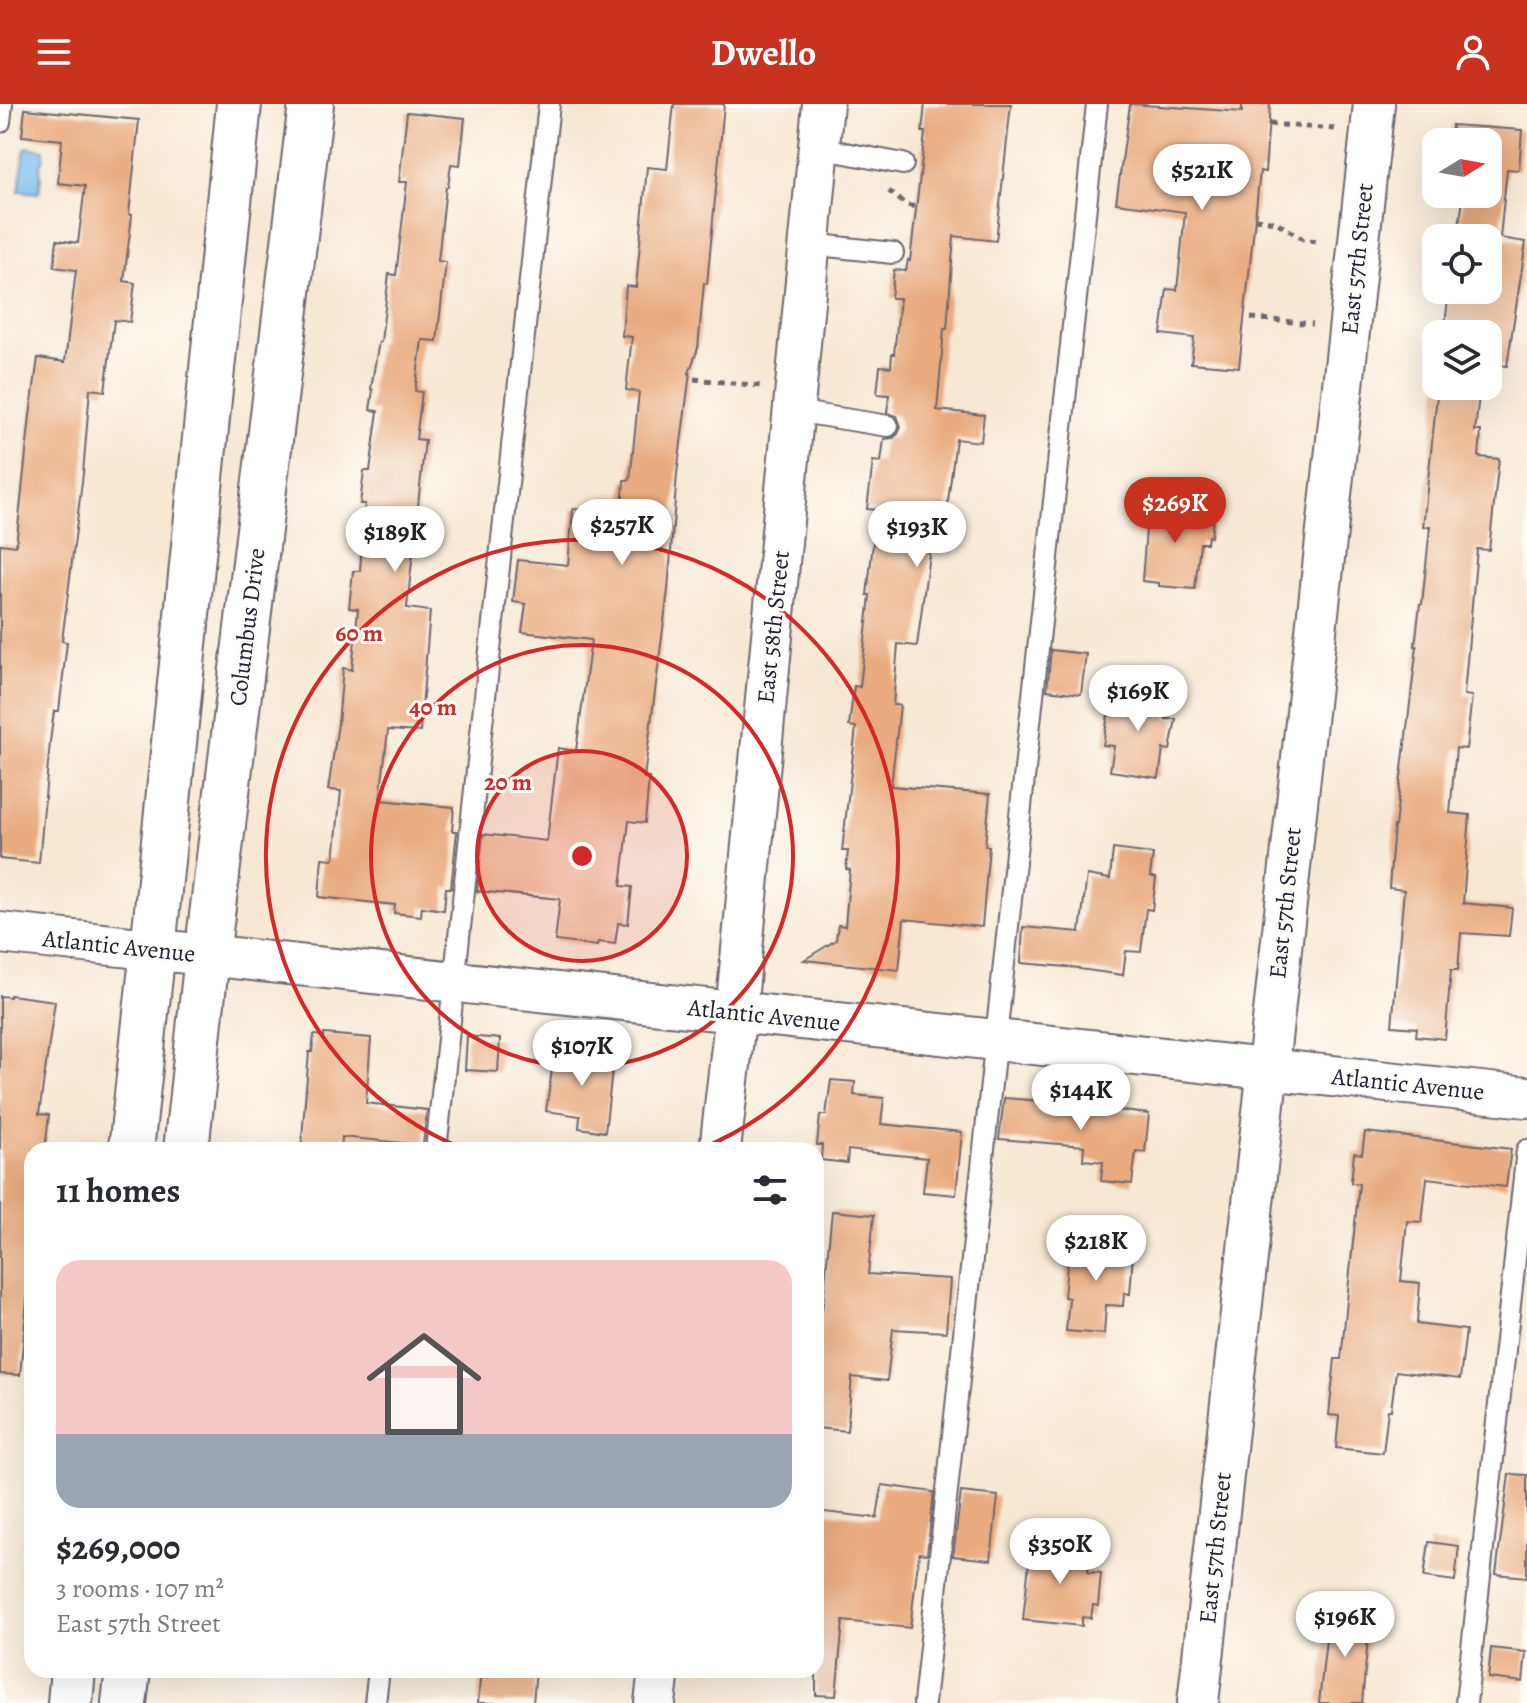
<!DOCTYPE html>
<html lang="en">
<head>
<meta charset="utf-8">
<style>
  body { margin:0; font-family:Alegreya,serif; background:#f2f2f3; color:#2b2b33; height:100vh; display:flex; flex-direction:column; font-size:30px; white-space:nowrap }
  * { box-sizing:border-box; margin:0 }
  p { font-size:26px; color:#7c7c81 }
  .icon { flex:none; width:44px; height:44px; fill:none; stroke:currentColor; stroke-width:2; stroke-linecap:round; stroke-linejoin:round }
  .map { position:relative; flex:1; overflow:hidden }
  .panel { position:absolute; left:24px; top:1038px; width:800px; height:536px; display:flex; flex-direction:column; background:#fff; border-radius:24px; box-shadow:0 8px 32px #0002 }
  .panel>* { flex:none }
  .needle { width:52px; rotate:79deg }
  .controls { position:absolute; left:1422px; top:24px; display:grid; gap:16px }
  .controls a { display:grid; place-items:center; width:80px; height:80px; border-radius:16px; background:#fff; box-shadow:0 8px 32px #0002; font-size:40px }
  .price { position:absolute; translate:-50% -68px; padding:0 18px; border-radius:28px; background:#fff; color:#222; font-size:26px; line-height:52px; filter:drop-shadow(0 2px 4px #0008) }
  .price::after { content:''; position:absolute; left:50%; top:48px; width:24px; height:18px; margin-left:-12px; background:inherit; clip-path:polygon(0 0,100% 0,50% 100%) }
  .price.active { background:#c8321e; color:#fff }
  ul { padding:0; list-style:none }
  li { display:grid; align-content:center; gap:16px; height:424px; padding:0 32px }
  li span { display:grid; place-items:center; height:248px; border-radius:24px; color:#555 }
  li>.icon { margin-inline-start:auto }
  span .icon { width:144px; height:144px; fill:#fffc; stroke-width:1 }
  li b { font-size:34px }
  h2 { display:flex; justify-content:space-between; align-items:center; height:96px; padding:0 32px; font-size:34px }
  header { display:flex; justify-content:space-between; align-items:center; height:104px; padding:0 32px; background:#c8321e; color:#fff; font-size:36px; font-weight:700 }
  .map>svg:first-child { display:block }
  .water { fill:#74b9eb; stroke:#4b6e93; stroke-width:2 }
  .building { fill:#e9ab7f }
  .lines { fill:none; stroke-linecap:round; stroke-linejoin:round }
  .service-casing { stroke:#6d6770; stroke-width:24 }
  .minor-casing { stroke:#6d6770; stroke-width:44 }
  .tertiary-casing { stroke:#6d6770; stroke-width:48 }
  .path { stroke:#6d6770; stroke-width:5; stroke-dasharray:6 6; stroke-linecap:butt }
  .service { stroke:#fff; stroke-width:20 }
  .minor { stroke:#fff; stroke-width:40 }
  .tertiary { stroke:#fff; stroke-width:44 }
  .ring { fill:none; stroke:#d62828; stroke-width:4 }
  .labels { text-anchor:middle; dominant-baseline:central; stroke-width:6; stroke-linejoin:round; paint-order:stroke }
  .street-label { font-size:24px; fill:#22223b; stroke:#fdfcf7 }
  .centre { fill:#d62828; stroke:#fdfcf7; stroke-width:4 }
  .ring-label { font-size:24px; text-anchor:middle; font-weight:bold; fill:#d62828; stroke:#fdfcf7; stroke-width:6; stroke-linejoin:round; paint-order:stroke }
</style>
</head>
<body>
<header><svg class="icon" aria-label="menu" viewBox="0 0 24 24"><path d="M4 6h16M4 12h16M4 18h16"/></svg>Dwello<svg class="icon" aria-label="person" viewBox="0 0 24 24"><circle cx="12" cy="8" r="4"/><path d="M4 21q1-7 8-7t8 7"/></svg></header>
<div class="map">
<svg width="1527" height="1599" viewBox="0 0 1527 1599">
  <rect width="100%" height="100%" fill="#fdfcf7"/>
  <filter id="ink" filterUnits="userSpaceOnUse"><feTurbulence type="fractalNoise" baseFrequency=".0125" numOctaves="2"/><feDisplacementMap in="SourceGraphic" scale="16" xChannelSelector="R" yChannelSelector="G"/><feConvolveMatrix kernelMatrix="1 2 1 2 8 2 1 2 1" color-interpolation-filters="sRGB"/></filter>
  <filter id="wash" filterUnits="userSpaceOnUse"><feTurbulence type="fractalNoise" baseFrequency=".006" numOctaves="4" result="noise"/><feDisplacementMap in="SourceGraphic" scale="32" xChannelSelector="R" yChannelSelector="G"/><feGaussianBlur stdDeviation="1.8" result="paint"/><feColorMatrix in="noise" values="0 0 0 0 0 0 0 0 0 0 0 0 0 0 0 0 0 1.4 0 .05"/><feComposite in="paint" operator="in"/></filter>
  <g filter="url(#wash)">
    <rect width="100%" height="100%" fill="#f7e8d3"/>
    <polygon class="water" points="29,43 44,46 44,54 40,60 41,75 39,89 19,87 24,49 26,44"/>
    <g id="blocks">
      <g class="building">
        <polygon points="674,0 724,0 707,180 704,179 698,244 689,269 690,269 677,370 668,486 644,674 649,674 645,719 629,717 621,782 632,783 628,820 618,819 615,840 598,838 597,842 555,837 560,795 477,787 483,730 547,737 558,644 576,647 591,536 522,528 526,500 513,498 518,456 568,461 573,405 622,408 624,376 630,376 639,288 626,286 632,233 622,232 626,182 636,183 647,63 667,65"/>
        <polygon points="925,0 1011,0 996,137 954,132 947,225 944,225 937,306 984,311 981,338 956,335 946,413 934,412 917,542 898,540 893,601 900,601 891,682 990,690 985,742 989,742 982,823 904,815 899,866 804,856 836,836 838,821 845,822 850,766 846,765 848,747 842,747 856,623 849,622 854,582 860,583 870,491 867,491 877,406 867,405 873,357 881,358 884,335 893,334 898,330 901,323 897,312 887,309 889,291 877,290 880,262 891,263 892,250 894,250 900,194 891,194 894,166 906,167 908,156 910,157 925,28 922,28"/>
        <polygon points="1130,0 1242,8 1242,0 1270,0 1265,68 1260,67 1239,263 1191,259 1194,234 1161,230 1167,185 1177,186 1185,108 1116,99"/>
        <polygon points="25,5 139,16 129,110 132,111 124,177 135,179 130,218 114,216 105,287 90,285 83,370 62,537 67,538 59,607 54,607 50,638 39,759 0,755 0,440 16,442 30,312 38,254 65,258 76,166 54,163 57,136 78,139 85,82 58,79 62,36 22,32"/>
        <polygon points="407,8 465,14 460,61 451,60 448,83 446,83 438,157 446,158 437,237 422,236 415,287 422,288 416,335 425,336 407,504 430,507 420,628 388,626 380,696 454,703 452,727 457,727 451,784 446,784 444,806 422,803 421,812 394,809 395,801 319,793 322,754 334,755 341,687 328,686 338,620 343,564 352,566 358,505 349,504 353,467 360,467 365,400 360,400 364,367 370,367 378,307 370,306 373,286 371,285 376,254 379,238 381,238 389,170 396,171 407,78 399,78"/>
        <polygon points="1452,21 1522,26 1519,66 1507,65 1500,134 1526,138 1507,262 1488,260 1488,230 1444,230 1449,186 1488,186 1488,134 1457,134 1464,90 1488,90 1488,38 1451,38"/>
        <polygon points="1438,282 1480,282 1475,327 1481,327 1479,353 1499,355 1489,446 1477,445 1464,591 1472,592 1466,645 1456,644 1450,709 1470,711 1463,799 1512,804 1509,832 1461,829 1458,866 1451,866 1445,935 1416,932 1417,924 1392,922 1404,786 1389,784 1394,722 1395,722 1417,542 1415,542 1420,500 1422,500 1430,423 1423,423"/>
        <polygon points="1153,399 1214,406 1211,433 1208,432 1207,439 1200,439 1195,485 1159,482 1159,479 1142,477 1146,426 1151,423"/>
        <polygon points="1051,546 1086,550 1081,590 1047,586"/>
        <polygon points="1112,587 1168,595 1166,615 1176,615 1170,646 1163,645 1159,674 1110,667 1114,642 1103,641"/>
        <polygon points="1113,745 1153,750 1150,772 1156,774 1152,806 1146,805 1141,848 1126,847 1123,871 1079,865 1079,864 1021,859 1023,823 1080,828 1087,771 1110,775"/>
        <polygon points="10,891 55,897 39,1010 49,1011 45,1046 32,1046 32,1143 20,1271 0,1270 0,892 10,893"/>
        <polygon points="324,930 371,934 366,999 427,1006 423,1041 342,1033 341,1046 301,1046 309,948 312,948 314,931 324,932"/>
        <polygon points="467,932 500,935 498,968 465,966"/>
        <polygon points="585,944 614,949 605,1028 579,1024 580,1012 546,1007 554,952 583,956"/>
        <polygon points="831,976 855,978 854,991 884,994 881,1020 962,1028 956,1091 923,1088 927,1054 848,1046 847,1059 821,1056 822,1041 817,1041 820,1011 826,1011"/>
        <polygon points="1004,994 1105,1002 1105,1005 1149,1010 1145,1048 1136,1047 1132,1080 1101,1077 1103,1058 1083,1056 1084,1042 999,1035"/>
        <polygon points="1365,1028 1511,1045 1506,1083 1427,1074 1422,1118 1407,1117 1401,1177 1420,1179 1417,1220 1466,1226 1460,1275 1396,1267 1391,1306 1388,1306 1383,1349 1336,1344 1339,1312 1329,1311 1335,1255 1341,1255 1359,1080 1351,1079 1354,1049 1362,1050"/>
        <polygon points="832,1107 874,1111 868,1170 950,1175 946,1228 893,1225 887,1277 852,1273 847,1327 816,1324 816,1207 822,1207"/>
        <polygon points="1084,1133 1123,1137 1122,1149 1133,1151 1130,1190 1124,1189 1123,1202 1106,1201 1104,1230 1066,1227 1069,1194 1064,1193 1069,1143 1083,1144"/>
        <polygon points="1509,1370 1527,1371 1527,1473 1496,1470"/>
        <polygon points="882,1381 934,1388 927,1450 919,1449 910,1524 843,1517 836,1592 816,1591 816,1407 877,1414"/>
        <polygon points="961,1388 998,1392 991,1456 953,1452"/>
        <polygon points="1429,1438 1459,1442 1455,1477 1424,1473"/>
        <polygon points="1031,1440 1090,1447 1088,1468 1101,1469 1098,1502 1093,1501 1091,1514 1082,1513 1082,1522 1023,1516"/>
        <polygon points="1329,1508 1370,1512 1362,1599 1319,1599"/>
        <polygon points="1491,1544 1526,1548 1523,1578 1488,1574"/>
        <polygon points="481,1566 536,1566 533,1599 478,1599"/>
      </g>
    </g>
  </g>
  <g filter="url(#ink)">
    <use href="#blocks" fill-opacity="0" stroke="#6d6770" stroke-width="2"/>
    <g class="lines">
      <g class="service-casing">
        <g id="service">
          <polyline points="0,18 2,0"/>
          <polyline points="819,44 903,60"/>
          <polyline points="809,140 893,149"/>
          <polyline points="794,307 888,322"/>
          <polyline points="436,1046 549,0"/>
          <polyline points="375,1599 379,1566"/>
          <polyline points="924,1599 1097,0"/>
          <polyline points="1466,1599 1527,1046"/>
        </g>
      </g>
      <g class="minor-casing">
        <g id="minor">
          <polyline points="0,829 1527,993"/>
          <polyline points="720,1046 736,908 823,0"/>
          <polyline points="655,1599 659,1566"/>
          <polyline points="1198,1599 1374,0"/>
        </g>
      </g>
      <g class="tertiary-casing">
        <g id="tertiary">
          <polyline points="131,1046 153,845 239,0"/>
          <polyline points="186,1046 207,852 311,0"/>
          <polyline points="70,1599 73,1566"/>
          <polyline points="124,1599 128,1566"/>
        </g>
      </g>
      <g class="path">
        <polyline points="1269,20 1335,25"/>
        <polyline points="889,87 906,101 917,103"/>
        <polyline points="1255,115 1276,118 1303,135 1321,138"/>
        <polyline points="1251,214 1313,220"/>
        <polyline points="694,275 761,282"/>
      </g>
      <use href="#service" class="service"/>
      <use href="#minor" class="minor"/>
      <use href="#tertiary" class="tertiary"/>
    </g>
  </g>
  <circle cx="582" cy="752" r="105" fill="#d62828" fill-opacity=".12"/>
  <g class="ring">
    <circle cx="582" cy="752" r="105"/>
    <circle cx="582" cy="752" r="211"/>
    <path d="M464 1045A316 316 0 1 1 700 1045"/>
  </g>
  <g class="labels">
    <g class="street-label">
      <text transform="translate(1357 155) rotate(-84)">East 57th Street</text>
      <text transform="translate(247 523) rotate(-83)">Columbus Drive</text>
      <text transform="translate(773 523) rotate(-84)">East 58th Street</text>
      <text transform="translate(1285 799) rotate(-84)">East 57th Street</text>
      <text transform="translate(119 842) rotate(6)">Atlantic Avenue</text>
      <text transform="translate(764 911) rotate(6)">Atlantic Avenue</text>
      <text transform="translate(1408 980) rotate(6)">Atlantic Avenue</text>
      <text transform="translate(1215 1444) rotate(-84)">East 57th Street</text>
    </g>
  </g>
  <circle cx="582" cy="752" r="12" class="centre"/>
  <g class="ring-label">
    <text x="359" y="537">60 m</text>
    <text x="433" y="611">40 m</text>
    <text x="508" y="686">20 m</text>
  </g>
</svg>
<div class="controls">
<a><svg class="needle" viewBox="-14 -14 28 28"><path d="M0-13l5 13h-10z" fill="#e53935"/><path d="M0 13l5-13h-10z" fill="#7c7c81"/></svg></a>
<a><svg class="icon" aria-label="locate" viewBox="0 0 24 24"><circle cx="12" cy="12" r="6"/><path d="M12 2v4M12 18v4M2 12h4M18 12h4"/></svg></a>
<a><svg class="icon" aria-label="layers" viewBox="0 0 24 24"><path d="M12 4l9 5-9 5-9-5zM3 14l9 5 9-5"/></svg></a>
</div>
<b class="price" style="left:1202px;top:108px">$521K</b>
<b class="price active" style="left:1175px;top:441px">$269K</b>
<b class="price" style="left:622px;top:463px">$257K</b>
<b class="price" style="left:917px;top:465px">$193K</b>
<b class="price" style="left:395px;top:470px">$189K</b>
<b class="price" style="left:1138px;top:629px">$169K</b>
<b class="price" style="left:582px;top:984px">$107K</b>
<b class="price" style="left:1081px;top:1028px">$144K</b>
<b class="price" style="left:1096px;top:1179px">$218K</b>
<b class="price" style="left:1060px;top:1482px">$350K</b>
<b class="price" style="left:1345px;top:1555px">$196K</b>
<section class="panel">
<h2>11 homes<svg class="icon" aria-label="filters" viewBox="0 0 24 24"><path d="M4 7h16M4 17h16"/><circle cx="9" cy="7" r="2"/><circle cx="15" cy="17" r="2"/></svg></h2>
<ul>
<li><span style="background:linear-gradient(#f6c9c9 70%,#9aa5b1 0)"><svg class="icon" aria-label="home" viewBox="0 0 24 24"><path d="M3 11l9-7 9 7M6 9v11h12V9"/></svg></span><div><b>$269,000</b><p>3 rooms · 107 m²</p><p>East 57th Street</p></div></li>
</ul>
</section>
</div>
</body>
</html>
